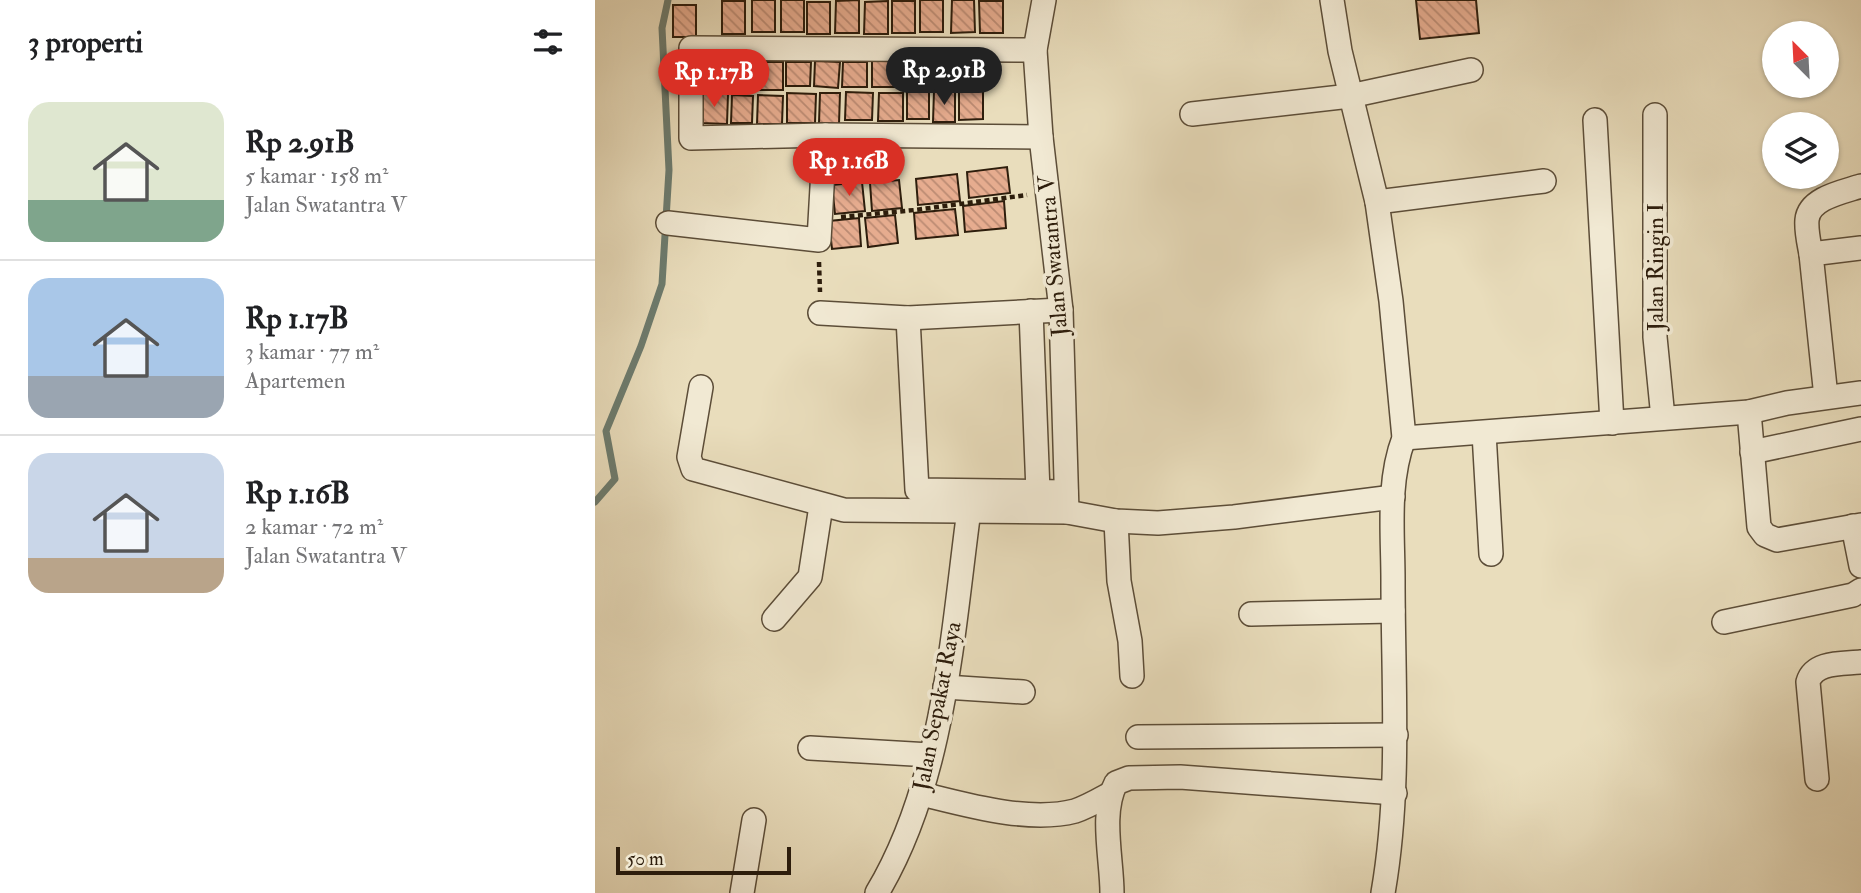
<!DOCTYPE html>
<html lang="id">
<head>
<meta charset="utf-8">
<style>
  body { margin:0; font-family:"IM FELL Double Pica",serif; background:#f2f2f2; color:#202124; height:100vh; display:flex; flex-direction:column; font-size:26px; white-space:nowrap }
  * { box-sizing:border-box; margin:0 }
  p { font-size:23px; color:#757577 }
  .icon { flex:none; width:38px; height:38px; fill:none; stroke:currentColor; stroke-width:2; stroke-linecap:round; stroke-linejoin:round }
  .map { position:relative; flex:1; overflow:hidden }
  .details { display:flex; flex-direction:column; background:#fff; width:595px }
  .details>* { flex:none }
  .needle { width:46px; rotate:336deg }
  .controls { position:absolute; left:1167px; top:21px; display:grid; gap:14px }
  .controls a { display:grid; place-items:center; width:77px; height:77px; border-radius:50%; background:#fff; box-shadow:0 2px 5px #0004; font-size:35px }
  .scale { position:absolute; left:21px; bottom:18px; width:175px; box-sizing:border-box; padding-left:7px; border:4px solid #2d1d0c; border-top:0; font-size:19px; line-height:24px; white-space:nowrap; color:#2d1d0c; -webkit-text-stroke:5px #f1e9d3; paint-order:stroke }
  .price { position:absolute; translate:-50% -60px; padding:0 16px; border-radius:24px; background:#d93025; color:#fff; font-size:23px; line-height:46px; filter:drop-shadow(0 2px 4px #0008) }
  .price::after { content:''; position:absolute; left:50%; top:42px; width:21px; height:16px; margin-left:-10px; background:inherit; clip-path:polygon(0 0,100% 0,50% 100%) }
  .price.current { background:#222; color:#fff }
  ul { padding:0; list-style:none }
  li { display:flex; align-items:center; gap:21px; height:175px; padding:0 28px }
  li+li { border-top:2px solid #e0e0e0 }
  li span { display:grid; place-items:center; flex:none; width:196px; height:140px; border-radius:21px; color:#555 }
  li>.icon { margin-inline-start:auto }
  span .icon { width:84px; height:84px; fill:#fffc; stroke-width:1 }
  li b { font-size:30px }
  h2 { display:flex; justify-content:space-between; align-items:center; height:84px; padding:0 28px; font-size:30px }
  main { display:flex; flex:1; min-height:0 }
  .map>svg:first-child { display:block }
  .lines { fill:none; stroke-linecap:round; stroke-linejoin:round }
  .stream { stroke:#6d7c6f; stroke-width:7 }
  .building { fill:url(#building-back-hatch); stroke:#2d1d0c; stroke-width:2 }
  .minor-casing { stroke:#5c4d38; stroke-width:26 }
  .path { stroke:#2d1d0c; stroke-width:4.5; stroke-dasharray:5 3.5; stroke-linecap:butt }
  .minor { stroke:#f1e9d3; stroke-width:23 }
  .labels { text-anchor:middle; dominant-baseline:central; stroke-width:7; stroke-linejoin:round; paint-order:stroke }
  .street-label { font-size:23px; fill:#2d1d0c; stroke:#f1e9d3 }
</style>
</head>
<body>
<main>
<section class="details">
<h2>3 properti<svg class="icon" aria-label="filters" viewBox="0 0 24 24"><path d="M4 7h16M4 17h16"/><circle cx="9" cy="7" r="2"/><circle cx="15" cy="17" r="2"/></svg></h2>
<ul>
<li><span style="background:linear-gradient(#dfe7d0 70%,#7fa58c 0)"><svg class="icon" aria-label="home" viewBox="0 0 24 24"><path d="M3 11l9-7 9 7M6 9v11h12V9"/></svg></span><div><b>Rp 2.91B</b><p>5 kamar · 158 m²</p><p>Jalan Swatantra V</p></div></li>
<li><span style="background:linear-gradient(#a9c7e8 70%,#9aa5b1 0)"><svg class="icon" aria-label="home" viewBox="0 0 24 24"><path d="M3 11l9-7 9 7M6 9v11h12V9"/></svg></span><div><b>Rp 1.17B</b><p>3 kamar · 77 m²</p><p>Apartemen</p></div></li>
<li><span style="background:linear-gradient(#c9d6e8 75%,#b9a48a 0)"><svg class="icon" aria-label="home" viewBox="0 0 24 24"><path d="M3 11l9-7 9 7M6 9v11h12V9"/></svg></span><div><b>Rp 1.16B</b><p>2 kamar · 72 m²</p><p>Jalan Swatantra V</p></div></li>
</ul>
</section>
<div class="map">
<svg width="1266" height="893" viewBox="0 0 1266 893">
  <defs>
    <pattern id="building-back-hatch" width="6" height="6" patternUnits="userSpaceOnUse" patternTransform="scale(1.75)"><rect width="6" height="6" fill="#e6ac8f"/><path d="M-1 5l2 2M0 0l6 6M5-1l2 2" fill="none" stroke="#bb8b73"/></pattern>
  </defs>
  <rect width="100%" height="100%" fill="#e9ddbc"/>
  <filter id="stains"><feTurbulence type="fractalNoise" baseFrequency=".00286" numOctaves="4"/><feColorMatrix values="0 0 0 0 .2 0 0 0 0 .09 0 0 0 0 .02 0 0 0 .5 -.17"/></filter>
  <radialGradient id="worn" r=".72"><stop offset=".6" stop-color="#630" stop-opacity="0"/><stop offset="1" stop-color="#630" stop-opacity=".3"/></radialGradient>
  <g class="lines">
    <polyline class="stream" points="0,502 20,479 11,431 46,346 67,284 74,170 67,28 73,0"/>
  </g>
  <g class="building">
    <rect x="157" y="0" width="23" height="32"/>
    <rect x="186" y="0" width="23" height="32"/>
    <polygon points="264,0 264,33 240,33 241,1"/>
    <rect x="325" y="0" width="23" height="32"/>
    <polygon points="357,0 379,0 380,32 356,33"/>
    <polygon points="821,0 881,0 884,33 825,39"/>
    <rect x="127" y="1" width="23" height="33"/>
    <polygon points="293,1 293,34 269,34 270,2"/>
    <rect x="297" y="1" width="23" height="32"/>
    <polygon points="384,1 408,1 408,33 385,33"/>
    <rect x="212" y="2" width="23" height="32"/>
    <rect x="78" y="5" width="23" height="32"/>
    <polygon points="388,59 389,85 361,87 360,61"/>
    <polygon points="105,60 129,60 130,84 105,84"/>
    <polygon points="133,60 156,61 155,84 133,83"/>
    <polygon points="220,61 245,62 243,88 219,86"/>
    <rect x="277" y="61" width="25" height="26"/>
    <polygon points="161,62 188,62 188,90 160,90"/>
    <polygon points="191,62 216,62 215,86 191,86"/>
    <polygon points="248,62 272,62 272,87 247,87"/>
    <polygon points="305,62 329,62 329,87 306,87"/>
    <polygon points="357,62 358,86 333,87 331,63"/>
    <polygon points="388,90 388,119 364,120 364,91"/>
    <polygon points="339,91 360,91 360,122 338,122"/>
    <polygon points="251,92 278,93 277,120 250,120"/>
    <rect x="312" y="92" width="22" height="27"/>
    <polygon points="192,93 221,94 220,123 192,123"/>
    <polygon points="225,93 245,93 244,124 224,123"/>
    <polygon points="284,93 308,93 308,121 283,121"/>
    <polygon points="106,94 133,94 132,124 106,123"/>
    <polygon points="137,95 158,96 157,123 136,123"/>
    <polygon points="163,95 188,96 187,124 162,124"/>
    <polygon points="412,167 415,193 374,198 372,172"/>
    <polygon points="362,174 365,201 323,205 321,179"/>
    <polygon points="304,180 307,208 277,211 275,183"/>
    <polygon points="267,182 270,211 240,214 237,185"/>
    <polygon points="409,201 411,228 370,232 368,206"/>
    <polygon points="360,209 363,235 321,239 319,213"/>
    <polygon points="300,215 303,243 273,247 270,218"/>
    <polygon points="264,218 266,246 237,249 234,221"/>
  </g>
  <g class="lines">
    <g class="minor-casing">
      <g id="minor">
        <polyline points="449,0 440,50 446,137 466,310 472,512"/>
        <path d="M737,0L745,51L782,202L796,301L809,438C792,482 798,534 798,580C798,685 806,789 788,893"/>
        <polyline points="440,50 96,48 96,138 230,135 446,137"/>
        <polyline points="597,114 755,96 876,70"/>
        <polyline points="1060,115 1060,337 1068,418"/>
        <polyline points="1000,120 1017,423"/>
        <polyline points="782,202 949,181"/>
        <polyline points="73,223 224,240 230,135"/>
        <path d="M1216,254C1214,243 1211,231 1212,220C1214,198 1248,192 1266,186"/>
        <polyline points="436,311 443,492"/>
        <polyline points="225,313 313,318 466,310"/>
        <polyline points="313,318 322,490 471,492"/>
        <polyline points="106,387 94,457 98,469 249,510 472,512 521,521 563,523 639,517 798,497"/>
        <polyline points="1231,397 1216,254 1266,248"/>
        <polyline points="1154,412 1164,527 1170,535 1182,540 1266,525"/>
        <polyline points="889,433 896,554"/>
        <polyline points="809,438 1154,412 1192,403 1266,393"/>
        <polyline points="1157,452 1266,429"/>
        <polyline points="521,521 524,581 535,641 537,676"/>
        <polyline points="1258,526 1266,566"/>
        <polyline points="656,614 798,611"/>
        <polyline points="179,619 215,577 226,506"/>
        <polyline points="1129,622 1258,595 1266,590"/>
        <polyline points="350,687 428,692"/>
        <polyline points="543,737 801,735"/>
        <polyline points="215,748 335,755"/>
        <path d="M1222,779L1213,682C1219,661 1248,664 1266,662"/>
        <path d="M327,794C372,805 434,823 480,811C492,807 504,800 515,794"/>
        <polyline points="147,893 159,820"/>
        <path d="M282,893C349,781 357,637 374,510"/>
        <path d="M517,893C517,859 505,813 521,783L534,778L585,777L800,793"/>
      </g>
    </g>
    <g class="path">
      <polyline points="246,217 320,210 432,195"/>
      <polyline points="224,262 225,292"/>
    </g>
    <use href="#minor" class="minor"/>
  </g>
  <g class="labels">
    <g class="street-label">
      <text transform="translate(458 256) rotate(-95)">Jalan Swatantra V</text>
      <text transform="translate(1060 267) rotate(-90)">Jalan Ringin I</text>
      <text transform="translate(342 706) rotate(-79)">Jalan Sepakat Raya</text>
    </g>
  </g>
  <rect width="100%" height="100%" filter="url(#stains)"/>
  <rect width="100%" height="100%" fill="url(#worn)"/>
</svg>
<div class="controls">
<a><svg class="needle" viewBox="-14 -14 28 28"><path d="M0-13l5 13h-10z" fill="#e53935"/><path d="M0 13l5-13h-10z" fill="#757577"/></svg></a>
<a><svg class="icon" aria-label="layers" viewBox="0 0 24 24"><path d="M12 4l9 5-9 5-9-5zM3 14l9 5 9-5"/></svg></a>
</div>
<div class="scale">50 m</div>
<b class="price current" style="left:349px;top:107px">Rp 2.91B</b>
<b class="price" style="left:119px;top:109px">Rp 1.17B</b>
<b class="price" style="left:254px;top:198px">Rp 1.16B</b>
</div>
</main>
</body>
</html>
